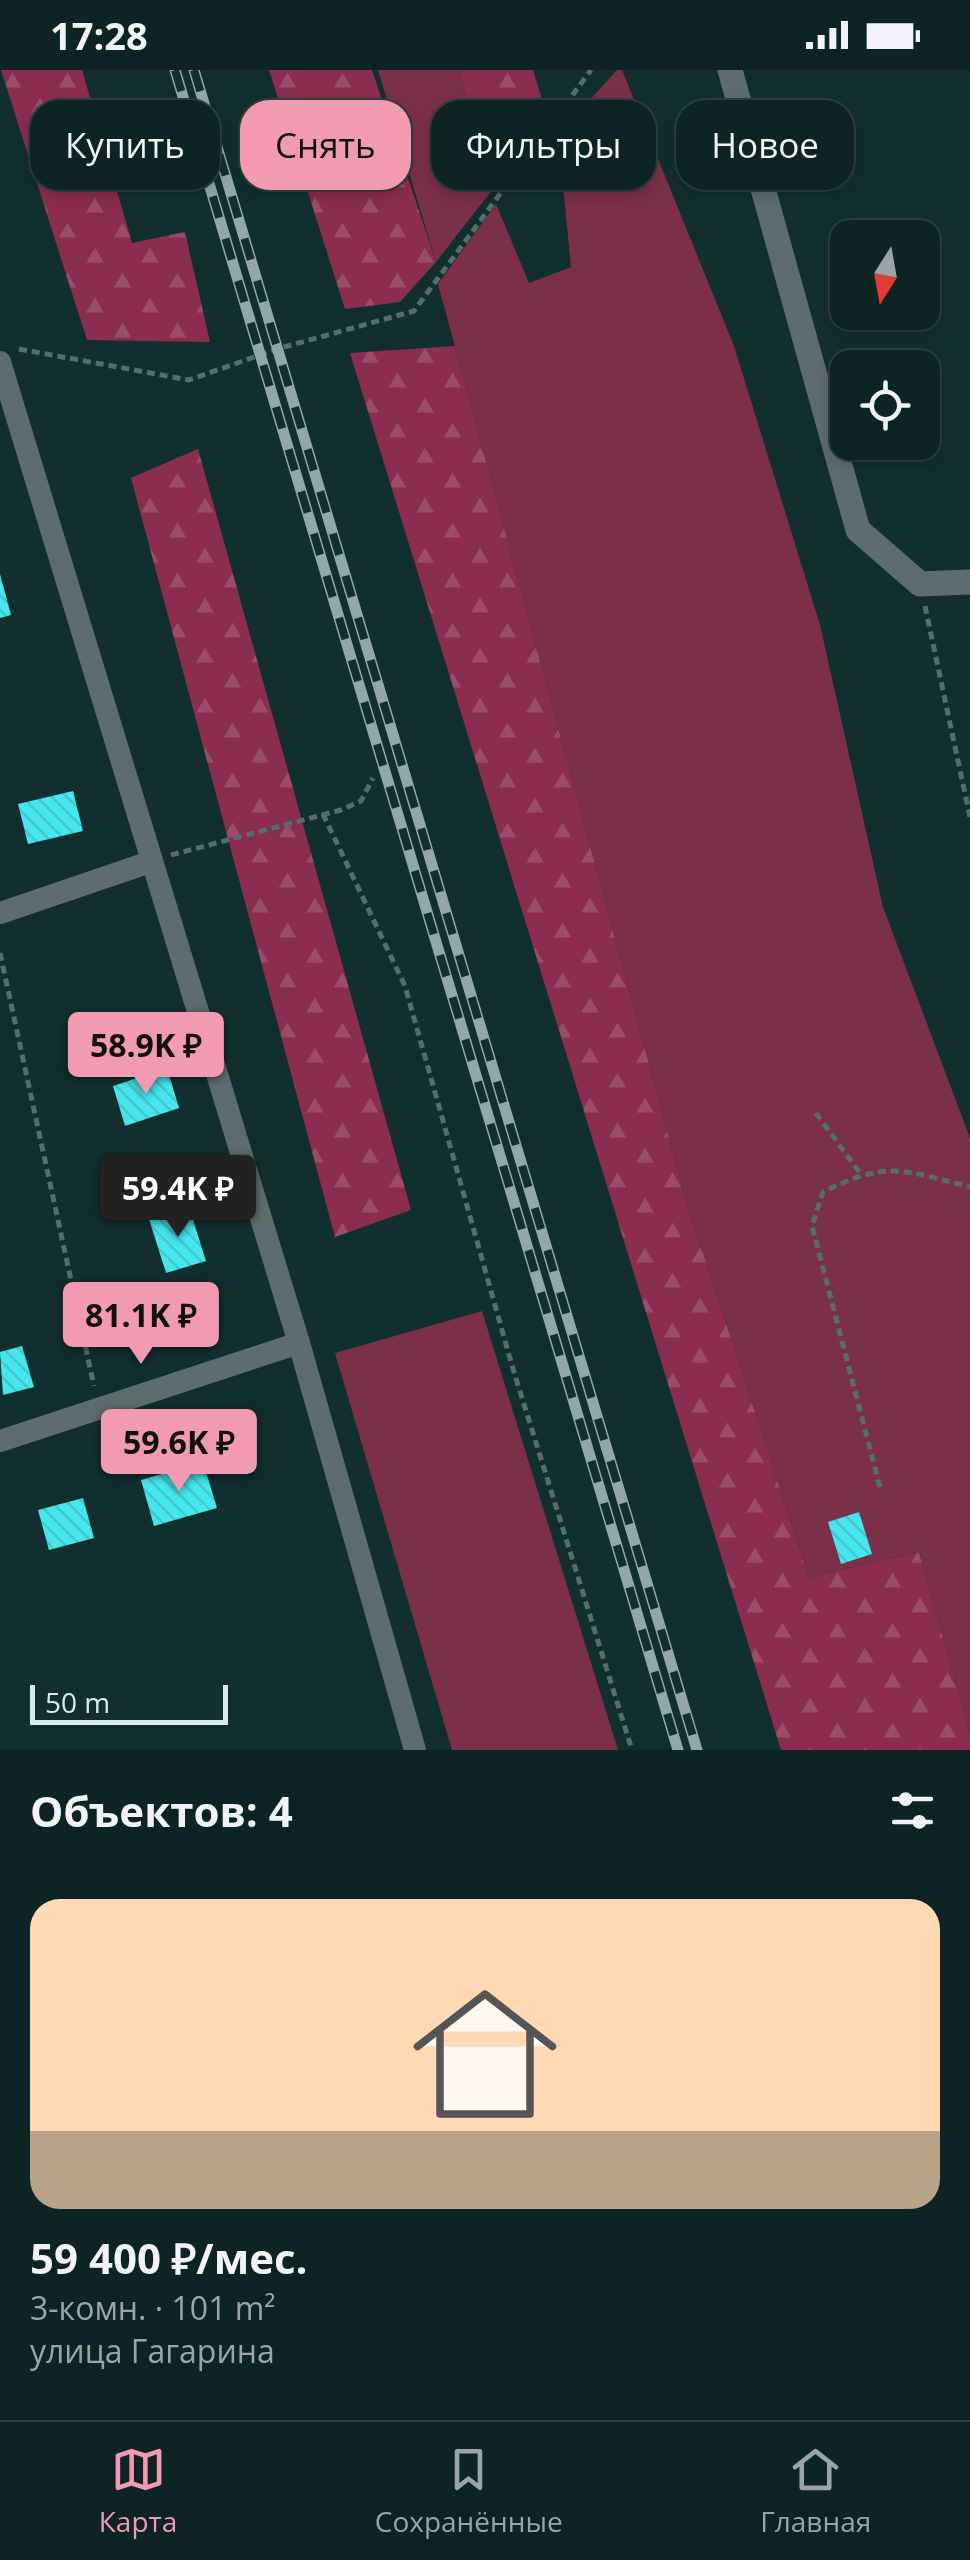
<!DOCTYPE html>
<html lang="ru">
<head>
<meta charset="utf-8">
<style>
  body { margin:0; font-family:"Open Sans",sans-serif; background:#172b2c; color:#f1f3f6; height:100vh; display:flex; flex-direction:column; font-size:38px; white-space:nowrap }
  * { box-sizing:border-box; margin:0 }
  p { font-size:32px; color:#9ba4a6 }
  .icon { flex:none; width:55px; height:55px; fill:none; stroke:currentColor; stroke-width:2; stroke-linecap:round; stroke-linejoin:round }
  .map { position:relative; height:1680px; overflow:hidden }
  .sheet { display:flex; flex-direction:column; background:#0e2324; flex:1 }
  .sheet>* { flex:none }
  .banner { position:absolute; left:30px; top:30px; width:910px; height:90px; display:flex; gap:20px }
  .needle { width:65px; rotate:191deg }
  .buttons { position:absolute; left:830px; top:150px; display:grid; gap:20px }
  .buttons a { display:grid; place-items:center; width:110px; height:110px; border-radius:20px; background:#0e2324; box-shadow:0 5px 15px #0003,0 0 0 2px #2e4041; font-size:50px }
  .scale { position:absolute; left:30px; bottom:25px; width:198px; box-sizing:border-box; padding-left:10px; border:5px solid #daeaeb; border-top:0; font-size:28px; line-height:35px; white-space:nowrap; color:#daeaeb; -webkit-text-stroke:8px #122f30; paint-order:stroke }
  .price { position:absolute; translate:-50% -85px; padding:0 22px; border-radius:10px; background:#f19ab2; color:#111; font-size:32px; line-height:65px; filter:drop-shadow(0 2px 5px #0008) }
  .price::after { content:''; position:absolute; left:50%; top:60px; width:30px; height:22px; margin-left:-15px; background:inherit; clip-path:polygon(0 0,100% 0,50% 100%) }
  .price.active { background:#222; color:#fff }
  ul { padding:0; list-style:none }
  li { display:grid; align-content:center; gap:20px; height:530px; padding:0 30px }
  li+li { border-top:2px solid #2e4041 }
  li span { display:grid; place-items:center; height:310px; border-radius:30px; color:#555 }
  li>.icon { margin-inline-start:auto }
  span .icon { width:180px; height:180px; fill:#fffc; stroke-width:1 }
  li b { font-size:42px }
  h2 { display:flex; justify-content:space-between; align-items:center; height:120px; padding:0 30px; font-size:42px }
  .pill { padding:0 35px; border-radius:30px; background:#0e2324; box-shadow:0 5px 15px #0003,0 0 0 2px #2e4041; font-size:35px; line-height:90px }
  .pill.active { background:#f19ab2; color:#111 }
  .status { display:flex; justify-content:space-between; align-items:center; height:70px; padding:0 50px; background:#0e2324; direction:ltr }
  .status svg { height:28px; fill:currentColor }
  .menu { display:flex; justify-content:space-around; align-items:center; height:140px; border-top:2px solid #2e4041; background:#0e2324; font-size:28px; color:#9ba4a6 }
  .menu a { display:grid; justify-items:center; gap:5px }
  .menu .active { color:#f19ab2 }
  .map>svg:first-child { display:block }
  .forest { fill:url(#forest-firs) }
  .green { fill:#7b2f48 }
  .building { fill:url(#building-back-hatch) }
  .lines { fill:none; stroke-linecap:round; stroke-linejoin:round }
  .path { stroke:#546d6e; stroke-width:5; stroke-dasharray:8 5; stroke-linecap:butt }
  .minor { stroke:#5f6c6d; stroke-width:22 }
  .tertiary { stroke:#5f6c6d; stroke-width:25 }
  .rail-casing { stroke:#92a7a8; stroke-width:11 }
  .rail { stroke:#122f30; stroke-width:8; stroke-dasharray:22; stroke-linecap:butt }
</style>
</head>
<body>
<div class="status"><b>17:28</b><svg viewBox="0 0 49 12"><path d="M0 12V9h3v3zM5 12V6h3v6zM10 12V3h3v9zM15 12V0h3v12zM26 1h20v11H26zM47 4h2v5h-2z"/></svg></div>
<div class="map">
<svg width="970" height="1680" viewBox="0 0 970 1680">
  <defs>
    <pattern id="forest-firs" width="22" height="20" patternUnits="userSpaceOnUse" patternTransform="scale(2.5)"><rect width="22" height="20" fill="#8a2d4e"/><path d="M5 1l3.5 6h-7zM16 11l3.5 6h-7z" fill="#9a4c68"/></pattern>
    <pattern id="building-back-hatch" width="6" height="6" patternUnits="userSpaceOnUse" patternTransform="scale(2.5)"><rect width="6" height="6" fill="#45e7ef"/><path d="M-1 5l2 2M0 0l6 6M5-1l2 2" fill="none" stroke="#44c7cd"/></pattern>
  </defs>
  <rect width="100%" height="100%" fill="#122f30"/>
  <g class="forest">
    <polygon points="1,0 82,0 132,173 185,162 210,272 87,270"/>
    <polygon points="269,0 372,0 436,192 400,232 345,239"/>
    <polygon points="458,0 533,0 543,33 492,120"/>
    <polygon points="455,276 686,1130 809,1507 919,1482 970,1662 970,1680 781,1680 350,283"/>
    <polygon points="198,379 411,1140 335,1167 131,408"/>
  </g>
  <g class="green">
    <polygon points="378,0 460,0 492,120 436,192"/>
    <polygon points="617,0 622,0 734,276 820,555 883,837 970,1068 970,1662 919,1482 809,1507 686,1130 438,214 496,134 529,213 571,197 558,65"/>
    <polygon points="482,1241 618,1680 452,1680 335,1283"/>
  </g>
  <g class="building">
    <polygon points="0,504 11,545 0,548"/>
    <polygon points="73,721 83,761 28,774 18,734"/>
    <polygon points="167,998 179,1038 125,1056 113,1016"/>
    <polygon points="189,1137 206,1191 166,1203 149,1149"/>
    <polygon points="22,1276 34,1317 3,1325 0,1282"/>
    <polygon points="203,1392 217,1438 154,1456 141,1410"/>
    <polygon points="83,1428 94,1468 49,1480 38,1440"/>
    <polygon points="859,1442 872,1484 841,1494 828,1452"/>
  </g>
  <g class="lines">
    <g class="path">
      <polyline points="19,279 189,310 277,279 414,241 591,0"/>
      <polyline points="925,536 970,747"/>
      <polyline points="323,744 405,916 513,1299 632,1680"/>
      <polyline points="171,785 341,740 361,731 373,708"/>
      <polyline points="0,883 94,1316"/>
      <polyline points="816,1043 860,1103"/>
      <path d="M880,1417L812,1156L823,1122C886,1090 904,1100 970,1117"/>
    </g>
    <g class="minor">
      <polyline points="0,292 299,1273 415,1680"/>
      <polyline points="0,843 150,792"/>
      <polyline points="0,1371 299,1273"/>
    </g>
    <polyline class="tertiary" points="730,0 858,460 920,514 970,512"/>
    <g class="rail-casing">
      <g id="rail">
        <polyline points="175,0 678,1680"/>
        <polyline points="194,0 697,1680"/>
      </g>
    </g>
    <use href="#rail" class="rail"/>
  </g>
</svg>
<div class="buttons">
<a><svg class="needle" viewBox="-14 -14 28 28"><path d="M0-13l5 13h-10z" fill="#e53935"/><path d="M0 13l5-13h-10z" fill="#9ba4a6"/></svg></a>
<a><svg class="icon" aria-label="locate" viewBox="0 0 24 24"><circle cx="12" cy="12" r="6"/><path d="M12 2v4M12 18v4M2 12h4M18 12h4"/></svg></a>
</div>
<div class="scale">50 m</div>
<b class="price" style="left:146px;top:1027px">58.9K ₽</b>
<b class="price active" style="left:178px;top:1170px">59.4K ₽</b>
<b class="price" style="left:141px;top:1297px">81.1K ₽</b>
<b class="price" style="left:179px;top:1424px">59.6K ₽</b>
<div class="banner">
<a class="pill">Купить</a>
<a class="pill active">Снять</a>
<a class="pill">Фильтры</a>
<a class="pill">Новое</a>
</div>
</div>
<section class="sheet">
<h2>Объектов: 4<svg class="icon" aria-label="filters" viewBox="0 0 24 24"><path d="M4 7h16M4 17h16"/><circle cx="9" cy="7" r="2"/><circle cx="15" cy="17" r="2"/></svg></h2>
<ul>
<li><span style="background:linear-gradient(#ffd9b3 75%,#b9a48a 0)"><svg class="icon" aria-label="home" viewBox="0 0 24 24"><path d="M3 11l9-7 9 7M6 9v11h12V9"/></svg></span><div><b>59 400 ₽/мес.</b><p>3-комн. · 101 m²</p><p>улица Гагарина</p></div></li>
</ul>
</section>
<nav class="menu">
<a class="active"><svg class="icon" aria-label="map" viewBox="0 0 24 24"><path d="M3 6l6-2 6 2 6-2v14l-6 2-6-2-6 2zM9 4v14M15 6v14"/></svg>Карта</a>
<a><svg class="icon" aria-label="saved" viewBox="0 0 24 24"><path d="M7 4h10v16l-5-4-5 4z"/></svg>Сохранённые</a>
<a><svg class="icon" aria-label="home" viewBox="0 0 24 24"><path d="M3 11l9-7 9 7M6 9v11h12V9"/></svg>Главная</a>
</nav>
</body>
</html>
